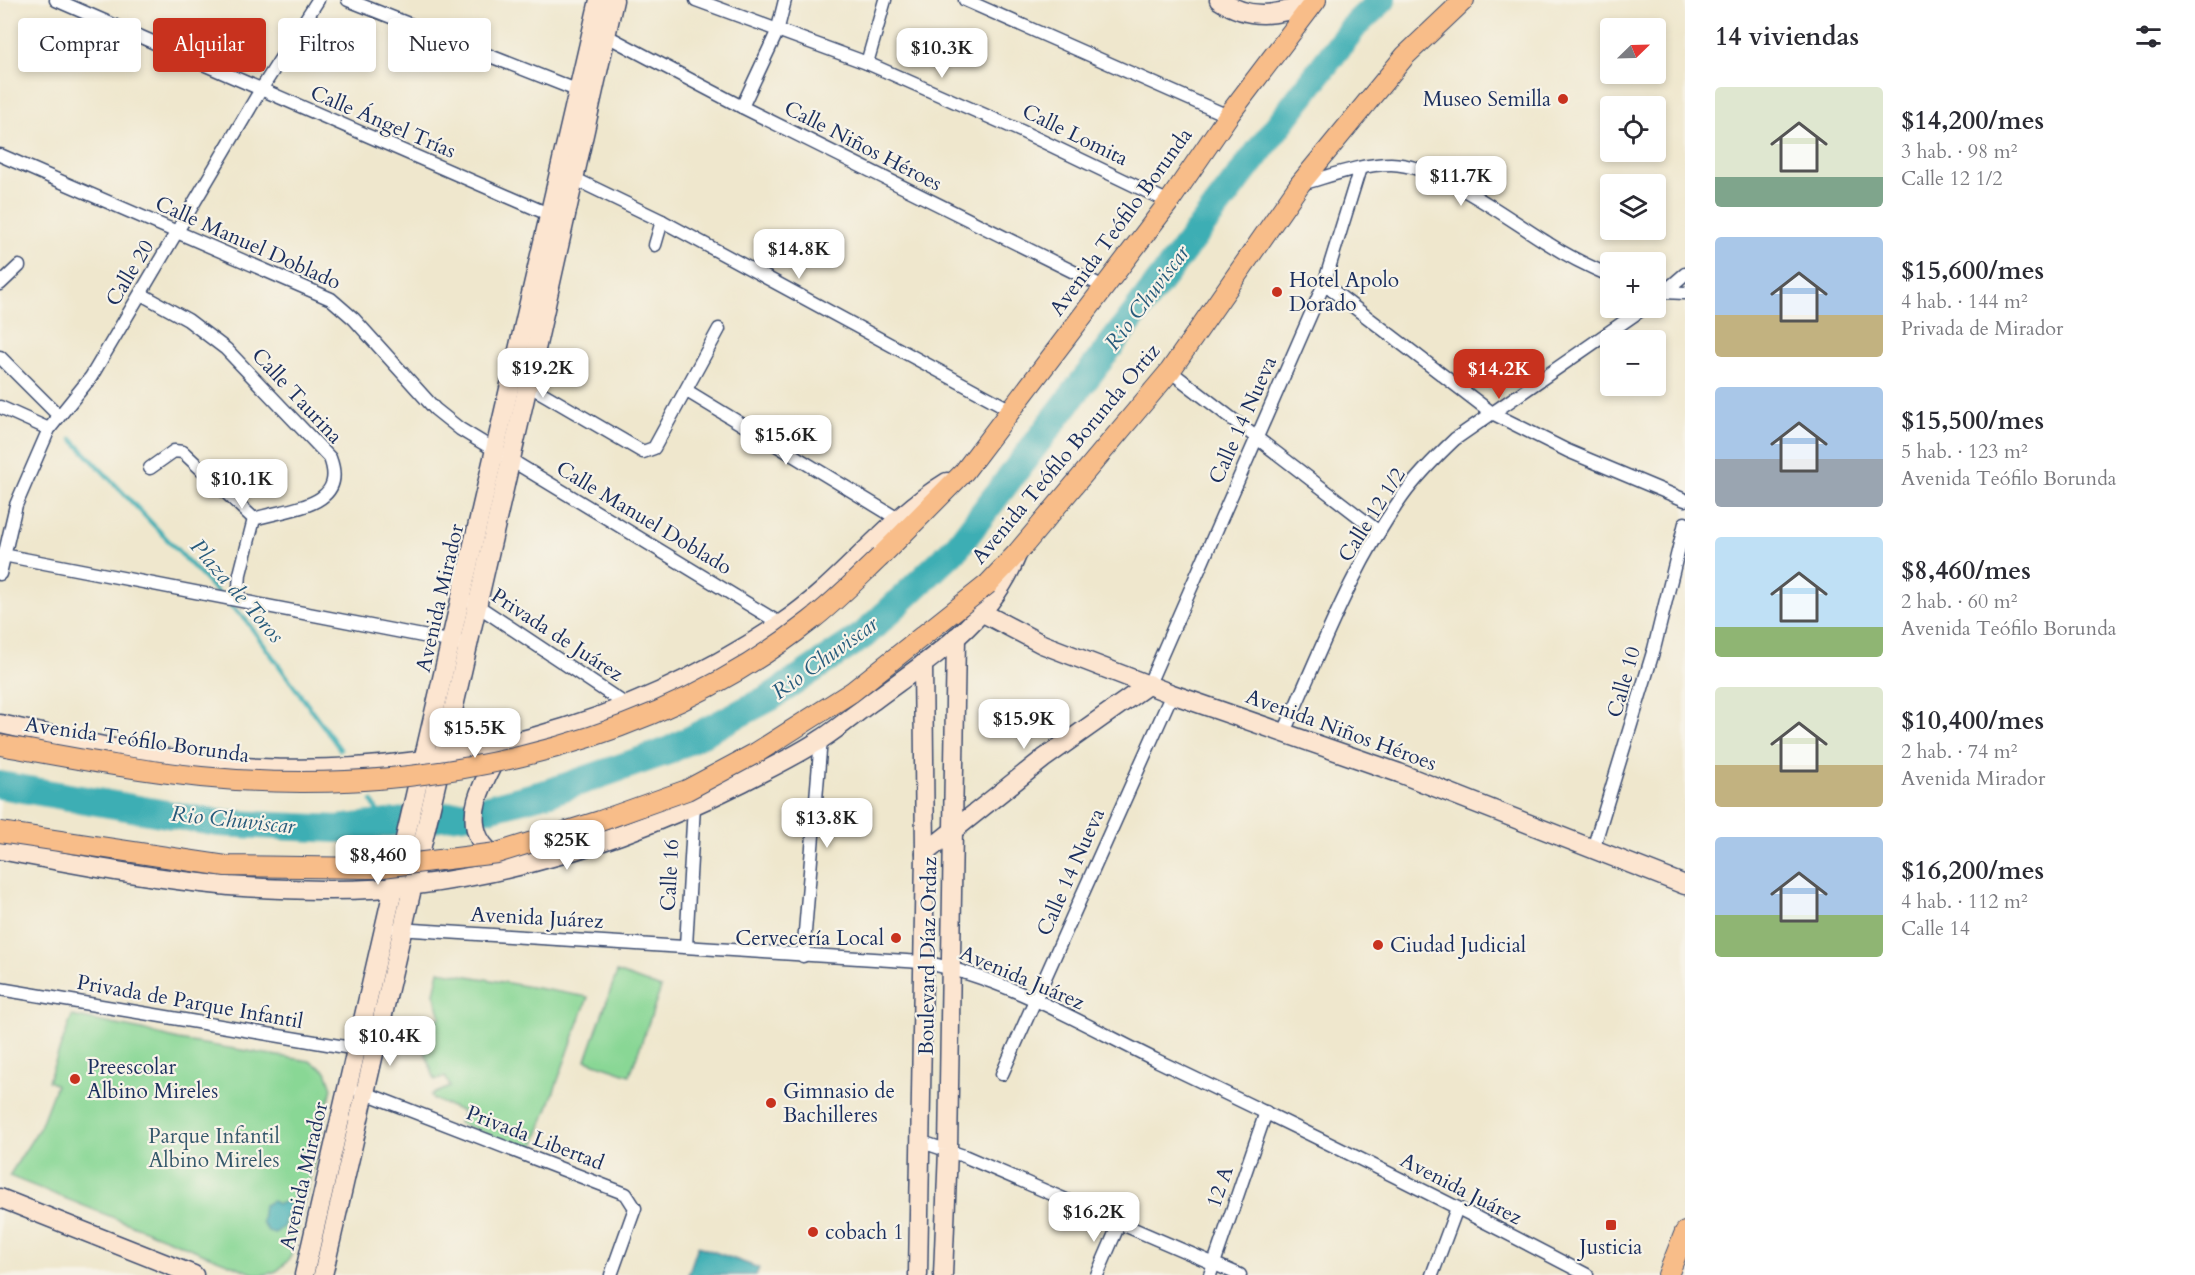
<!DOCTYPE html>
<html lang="es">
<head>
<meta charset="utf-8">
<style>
  body { margin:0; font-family:Cardo,serif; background:#f2f2f3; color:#2b2b33; height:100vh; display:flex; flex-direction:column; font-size:22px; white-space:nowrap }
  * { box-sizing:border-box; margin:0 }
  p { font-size:20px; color:#7c7c81 }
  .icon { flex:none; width:33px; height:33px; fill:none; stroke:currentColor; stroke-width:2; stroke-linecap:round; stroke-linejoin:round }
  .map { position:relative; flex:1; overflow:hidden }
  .panel { display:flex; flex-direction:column; background:#fff; width:510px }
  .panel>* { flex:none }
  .guide { position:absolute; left:18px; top:18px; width:570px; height:54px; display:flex; gap:12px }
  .needle { width:39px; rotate:67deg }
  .tools { position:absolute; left:1600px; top:18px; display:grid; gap:12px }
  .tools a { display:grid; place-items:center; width:66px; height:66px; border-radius:6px; background:#fff; box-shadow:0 3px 9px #0003; font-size:30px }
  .price { position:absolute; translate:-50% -51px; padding:0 14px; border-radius:12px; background:#fff; color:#222; font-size:20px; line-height:39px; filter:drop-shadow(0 2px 3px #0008) }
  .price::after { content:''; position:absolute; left:50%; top:36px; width:18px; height:14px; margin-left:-9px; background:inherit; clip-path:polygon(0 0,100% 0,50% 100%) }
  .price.on { background:#c8321e; color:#fff }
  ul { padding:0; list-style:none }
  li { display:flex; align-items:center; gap:18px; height:150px; padding:0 30px }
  li span { display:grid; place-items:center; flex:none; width:168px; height:120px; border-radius:6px; color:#555 }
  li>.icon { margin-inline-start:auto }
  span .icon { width:72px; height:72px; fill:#fffc; stroke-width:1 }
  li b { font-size:26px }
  h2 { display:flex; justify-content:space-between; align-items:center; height:72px; padding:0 30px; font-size:26px }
  .chip { padding:0 21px; border-radius:6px; background:#fff; box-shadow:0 3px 9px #0003; font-size:21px; line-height:54px }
  .chip.on { background:#c8321e; color:#fff }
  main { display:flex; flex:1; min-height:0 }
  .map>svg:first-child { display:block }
  .green { fill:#89d795; stroke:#52837a; stroke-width:1.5 }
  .water { fill:#3caeb4; stroke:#2c6e89; stroke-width:1.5 }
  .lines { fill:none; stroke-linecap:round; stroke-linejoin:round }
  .stream { stroke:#3caeb4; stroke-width:4.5 }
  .river { stroke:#3caeb4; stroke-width:28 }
  .street-casing { stroke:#3b4b6f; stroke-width:15 }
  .secondary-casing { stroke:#3b4b6f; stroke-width:21 }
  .primary-casing { stroke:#3b4b6f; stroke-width:22 }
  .street { stroke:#fff; stroke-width:12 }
  .secondary { stroke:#fce5d0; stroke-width:18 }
  .primary { stroke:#f8bd89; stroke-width:20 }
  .primary-bridge-casing { stroke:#3b4b6f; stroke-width:22; stroke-linecap:butt }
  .primary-bridge { stroke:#f8bd89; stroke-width:20 }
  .poi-dot { fill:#c8321e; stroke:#f7f3e8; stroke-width:2 }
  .labels { text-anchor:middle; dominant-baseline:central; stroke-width:4.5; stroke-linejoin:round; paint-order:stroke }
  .poi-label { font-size:21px; fill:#1b2f5e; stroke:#f7f3e8; text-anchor:start }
  .street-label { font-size:21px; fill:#1b2f5e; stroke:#f7f3e8 }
  .park-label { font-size:21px; fill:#36596c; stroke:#f7f3e8 }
  .water-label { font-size:22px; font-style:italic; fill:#275b7c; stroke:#f7f3e8 }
</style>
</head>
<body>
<main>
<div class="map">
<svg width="1685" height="1275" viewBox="0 0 1685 1275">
  <rect width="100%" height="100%" fill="#f7f3e8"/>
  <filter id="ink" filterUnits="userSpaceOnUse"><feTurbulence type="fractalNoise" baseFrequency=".0167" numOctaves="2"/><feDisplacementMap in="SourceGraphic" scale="12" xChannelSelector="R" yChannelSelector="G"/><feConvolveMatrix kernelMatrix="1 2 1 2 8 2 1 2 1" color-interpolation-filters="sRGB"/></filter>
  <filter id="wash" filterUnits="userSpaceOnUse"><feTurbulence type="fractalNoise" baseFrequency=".008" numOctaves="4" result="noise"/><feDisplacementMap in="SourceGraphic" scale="24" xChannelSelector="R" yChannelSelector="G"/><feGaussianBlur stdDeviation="1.35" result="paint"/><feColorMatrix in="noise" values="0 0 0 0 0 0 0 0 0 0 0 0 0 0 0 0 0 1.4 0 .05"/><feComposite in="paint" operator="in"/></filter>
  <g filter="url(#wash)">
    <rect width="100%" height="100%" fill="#efe7cd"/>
    <g class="green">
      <polygon points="439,971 588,997 532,1152 459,1123 463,1112 433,1099 431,1095 450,1087 445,1076 435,1080 420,1038 411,1040 407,1028 426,1022 438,1023 436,1019 441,1017 434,993"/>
      <polygon points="617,972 661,988 630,1075 586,1060"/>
      <path d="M72,1016L142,1030L178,1040L310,1061L326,1071L332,1088L291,1256C281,1270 274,1275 257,1275L9,1176L40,1127L56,1085L48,1081Z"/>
    </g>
    <g class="water">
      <polygon points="272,1201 277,1204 286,1202 291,1208 285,1217 284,1226 275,1233 268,1231 262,1222 264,1205"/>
      <polygon points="698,1246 759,1268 756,1275 688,1275"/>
    </g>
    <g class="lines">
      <g class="stream">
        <polyline points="72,439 219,594"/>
        <polyline points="227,602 245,619 340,749"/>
        <polyline points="372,801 384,824"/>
      </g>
      <polyline class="river" points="0,785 218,823 338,829 465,814 550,792 668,751 771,697 864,635 958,546 1355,25 1382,0"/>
    </g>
  </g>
  <g filter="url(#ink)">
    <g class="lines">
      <g class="street-casing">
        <g id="street">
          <polyline points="56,0 555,217"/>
          <polyline points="348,0 584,93"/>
          <polyline points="696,0 867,63 1021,131 1169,202"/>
          <polyline points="965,0 1228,116"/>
          <polyline points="607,36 742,107 1104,287"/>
          <polyline points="867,63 885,0"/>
          <polyline points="742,107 777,32 785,0"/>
          <polyline points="0,155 331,299 354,319 435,409 460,429 781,624"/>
          <polyline points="573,178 662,221 1011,410"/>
          <path d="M1301,184C1330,176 1361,164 1391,164C1439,165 1508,219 1549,244C1569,257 1590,267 1611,276"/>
          <polyline points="655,245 662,221"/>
          <polyline points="0,284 19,266"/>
          <polyline points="1324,284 1492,413 1568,451 1685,500"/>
          <polyline points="1663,292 1685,293"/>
          <path d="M141,294L188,320L226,349L330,458C349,508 287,508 254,519L240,574L238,599"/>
          <polyline points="1656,299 1685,274"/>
          <polyline points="0,357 59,416"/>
          <polyline points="1170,371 1379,532"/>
          <polyline points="523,382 643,452 654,448 719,329"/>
          <polyline points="687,391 898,519"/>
          <polyline points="0,407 49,429"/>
          <polyline points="150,468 174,451 183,452 254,519"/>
          <polyline points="3,555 459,643"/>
          <polyline points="0,574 16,505 49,429 91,377 260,91 318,0"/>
          <polyline points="472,602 628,706"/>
          <polyline points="1149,684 1324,284 1360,168"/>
          <path d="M1284,732C1320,653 1351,568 1402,497C1417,476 1436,457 1455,439L1644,308"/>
          <polyline points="1593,849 1654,649 1685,523"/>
          <path d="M397,929L922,962C1005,977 1082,1024 1156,1060C1301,1129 1445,1200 1587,1275"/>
          <polyline points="686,946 694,806"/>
          <polyline points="803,956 821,739"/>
          <polyline points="0,989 363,1050"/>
          <polyline points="1002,1074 1172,694"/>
          <polyline points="360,1091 626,1194 635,1208 611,1275"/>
          <polyline points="919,1141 964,1156 1240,1275"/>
          <polyline points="1097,1275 1119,1224"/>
          <polyline points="1210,1275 1266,1112"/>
          <polyline points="1432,1275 1457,1208"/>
        </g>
      </g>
      <g class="secondary-casing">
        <g id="secondary">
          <path d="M1219,0C1253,22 1277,14 1312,4"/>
          <polyline points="983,613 1042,644 1172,694 1399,773 1685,885"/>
          <path d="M0,724C86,742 173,764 261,768C444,776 630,726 782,623C843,582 886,519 947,482"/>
          <path d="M499,752C487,777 465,809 479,838C483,847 494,856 502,862"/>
          <path d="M0,850C76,864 152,879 229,886C289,890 356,893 416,885C530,871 641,833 743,782C770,768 798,755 823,738C840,727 856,713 873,701C929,659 990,623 1017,555"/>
          <polyline points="925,853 1043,759 1149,684"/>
          <polyline points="0,1198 194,1275"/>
          <path d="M304,1275C405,851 503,426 599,0"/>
          <polyline points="323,1275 528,385 614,0"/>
          <polyline points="918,1275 925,853 923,664"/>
          <polyline points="943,1275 948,1150 956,637"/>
        </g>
      </g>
      <g class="primary-casing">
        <g id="primary">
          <polyline points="880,557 964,472 1169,202 1228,116 1316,0"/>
          <polyline points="988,584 1018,552 1170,371 1300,184 1405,56 1464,0"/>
          <polyline points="1668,1275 1685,1232"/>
        </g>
      </g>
      <use href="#street" class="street"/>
      <use href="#secondary" class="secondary"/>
      <use href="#primary" class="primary"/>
      <g class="primary-bridge-casing">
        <g id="primary-bridge">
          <path d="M0,745C67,757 134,770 201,777C409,798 643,753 810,621C835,602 857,579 880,557"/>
          <polyline points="0,832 226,866 374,868 497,853 600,821 687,790 756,753 852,692 988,584"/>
        </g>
      </g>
      <use href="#primary-bridge" class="primary-bridge"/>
    </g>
  </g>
  <g class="poi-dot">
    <circle cx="1563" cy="99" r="6"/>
    <circle cx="1277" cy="292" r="6"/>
    <circle cx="896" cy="938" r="6"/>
    <circle cx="1378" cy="945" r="6"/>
    <circle cx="75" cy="1079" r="6"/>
    <circle cx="771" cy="1103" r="6"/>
    <rect x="1605" y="1219" width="12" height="12" rx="3"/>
    <circle cx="813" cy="1232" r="6"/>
  </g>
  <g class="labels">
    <g class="poi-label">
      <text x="1551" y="99" text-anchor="end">Museo Semilla</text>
      <text x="1289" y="280">Hotel Apolo<tspan x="1289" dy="24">Dorado</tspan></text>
      <text x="884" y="938" text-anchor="end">Cervecería Local</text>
      <text x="1390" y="945">Ciudad Judicial</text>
      <text x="87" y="1067">Preescolar<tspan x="87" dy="24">Albino Mireles</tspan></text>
      <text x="783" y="1091">Gimnasio de<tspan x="783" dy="24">Bachilleres</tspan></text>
      <text x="825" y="1232">cobach 1</text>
      <text x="1611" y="1247" text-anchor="middle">Justicia</text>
    </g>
    <g class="street-label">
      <text transform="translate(383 122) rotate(23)">Calle Ángel Trías</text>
      <text transform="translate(1075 135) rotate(26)">Calle Lomita</text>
      <text transform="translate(863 146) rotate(27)">Calle Niños Héroes</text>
      <text transform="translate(1121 222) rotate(-54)">Avenida Teófilo Borunda</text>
      <text transform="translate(248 243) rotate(24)">Calle Manuel Doblado</text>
      <text transform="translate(130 273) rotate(-59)">Calle 20</text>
      <text transform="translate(297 396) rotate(47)">Calle Taurina</text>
      <text transform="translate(1243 420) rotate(-66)">Calle 14 Nueva</text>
      <text transform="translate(1066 454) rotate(-50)">Avenida Teófilo Borunda Ortiz</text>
      <text transform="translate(1372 515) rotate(-58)">Calle 12 1/2</text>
      <text transform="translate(644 518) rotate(31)">Calle Manuel Doblado</text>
      <text transform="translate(440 598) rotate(-77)">Avenida Mirador</text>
      <text transform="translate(557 635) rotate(33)">Privada de Juárez</text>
      <text transform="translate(1624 682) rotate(-74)">Calle 10</text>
      <text transform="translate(1341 730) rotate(20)">Avenida Niños Héroes</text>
      <text transform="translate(137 740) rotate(8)">Avenida Teófilo Borunda</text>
      <text transform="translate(1071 872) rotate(-66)">Calle 14 Nueva</text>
      <text transform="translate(670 875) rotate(-87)">Calle 16</text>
      <text transform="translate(537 918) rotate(3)">Avenida Juárez</text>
      <text transform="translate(928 956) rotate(-89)">Boulevard Díaz Ordaz</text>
      <text transform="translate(1022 978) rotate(23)">Avenida Juárez</text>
      <text transform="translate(190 1002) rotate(10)">Privada de Parque Infantil</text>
      <text transform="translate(535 1138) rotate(21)">Privada Libertad</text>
      <text transform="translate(304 1176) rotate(-77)">Avenida Mirador</text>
      <text transform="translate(1220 1187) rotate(-71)">12 A</text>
      <text transform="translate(1461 1189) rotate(27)">Avenida Juárez</text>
    </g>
    <g class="park-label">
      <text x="214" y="1136">Parque Infantil<tspan x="214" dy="24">Albino Mireles</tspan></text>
    </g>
    <g class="water-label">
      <text transform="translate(1147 298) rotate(-53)">Rio Chuviscar</text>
      <text transform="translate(237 591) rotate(49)">Plaza de Toros</text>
      <text transform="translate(825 658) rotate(-36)">Rio Chuviscar</text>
      <text transform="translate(233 820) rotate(6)">Rio Chuviscar</text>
    </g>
  </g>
</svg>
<div class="tools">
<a><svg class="needle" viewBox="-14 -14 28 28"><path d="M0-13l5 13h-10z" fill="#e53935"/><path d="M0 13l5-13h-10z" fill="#7c7c81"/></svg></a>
<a><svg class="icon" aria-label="locate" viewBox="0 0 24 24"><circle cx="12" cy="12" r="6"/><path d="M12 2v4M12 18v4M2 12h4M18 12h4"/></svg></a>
<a><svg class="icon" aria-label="layers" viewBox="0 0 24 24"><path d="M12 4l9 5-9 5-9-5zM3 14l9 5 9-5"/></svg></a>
<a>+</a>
<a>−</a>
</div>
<b class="price" style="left:942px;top:79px">$10.3K</b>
<b class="price" style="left:1461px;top:207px">$11.7K</b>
<b class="price" style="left:799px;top:280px">$14.8K</b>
<b class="price" style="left:543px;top:399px">$19.2K</b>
<b class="price on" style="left:1499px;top:400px">$14.2K</b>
<b class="price" style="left:786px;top:466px">$15.6K</b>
<b class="price" style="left:242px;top:510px">$10.1K</b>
<b class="price" style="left:1024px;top:750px">$15.9K</b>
<b class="price" style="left:475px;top:759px">$15.5K</b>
<b class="price" style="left:827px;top:849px">$13.8K</b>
<b class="price" style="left:567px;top:871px">$25K</b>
<b class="price" style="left:378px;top:886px">$8,460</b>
<b class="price" style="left:390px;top:1067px">$10.4K</b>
<b class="price" style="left:1094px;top:1243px">$16.2K</b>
<div class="guide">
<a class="chip">Comprar</a>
<a class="chip on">Alquilar</a>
<a class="chip">Filtros</a>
<a class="chip">Nuevo</a>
</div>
</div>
<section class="panel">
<h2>14 viviendas<svg class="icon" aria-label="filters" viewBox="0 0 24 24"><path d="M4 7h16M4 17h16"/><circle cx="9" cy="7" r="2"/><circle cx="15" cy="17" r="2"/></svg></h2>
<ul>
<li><span style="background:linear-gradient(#dfe7d0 75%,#7fa58c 0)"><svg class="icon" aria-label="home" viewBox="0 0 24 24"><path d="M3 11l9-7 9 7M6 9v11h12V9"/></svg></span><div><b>$14,200/mes</b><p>3 hab. · 98 m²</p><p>Calle 12 1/2</p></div></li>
<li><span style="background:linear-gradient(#a9c7e8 65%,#c2b280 0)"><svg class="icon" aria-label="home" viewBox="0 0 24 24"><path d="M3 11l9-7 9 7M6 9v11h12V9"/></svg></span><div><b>$15,600/mes</b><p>4 hab. · 144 m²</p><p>Privada de Mirador</p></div></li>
<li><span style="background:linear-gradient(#a9c7e8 60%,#9aa5b1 0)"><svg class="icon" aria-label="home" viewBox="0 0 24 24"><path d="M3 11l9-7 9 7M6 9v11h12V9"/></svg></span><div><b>$15,500/mes</b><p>5 hab. · 123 m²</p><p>Avenida Teófilo Borunda</p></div></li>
<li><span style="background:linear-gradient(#bfe0f5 75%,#8fb573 0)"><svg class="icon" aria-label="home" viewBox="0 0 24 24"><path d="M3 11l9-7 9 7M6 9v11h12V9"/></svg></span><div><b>$8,460/mes</b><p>2 hab. · 60 m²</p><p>Avenida Teófilo Borunda</p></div></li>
<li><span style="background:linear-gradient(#dfe7d0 65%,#c2b280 0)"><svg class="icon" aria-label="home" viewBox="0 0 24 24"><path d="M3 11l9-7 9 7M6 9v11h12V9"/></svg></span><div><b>$10,400/mes</b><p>2 hab. · 74 m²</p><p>Avenida Mirador</p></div></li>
<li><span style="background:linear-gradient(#a9c7e8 65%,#8fb573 0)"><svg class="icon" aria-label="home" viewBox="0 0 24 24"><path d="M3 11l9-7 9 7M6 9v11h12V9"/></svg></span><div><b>$16,200/mes</b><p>4 hab. · 112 m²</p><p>Calle 14</p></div></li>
</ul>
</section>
</main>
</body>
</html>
